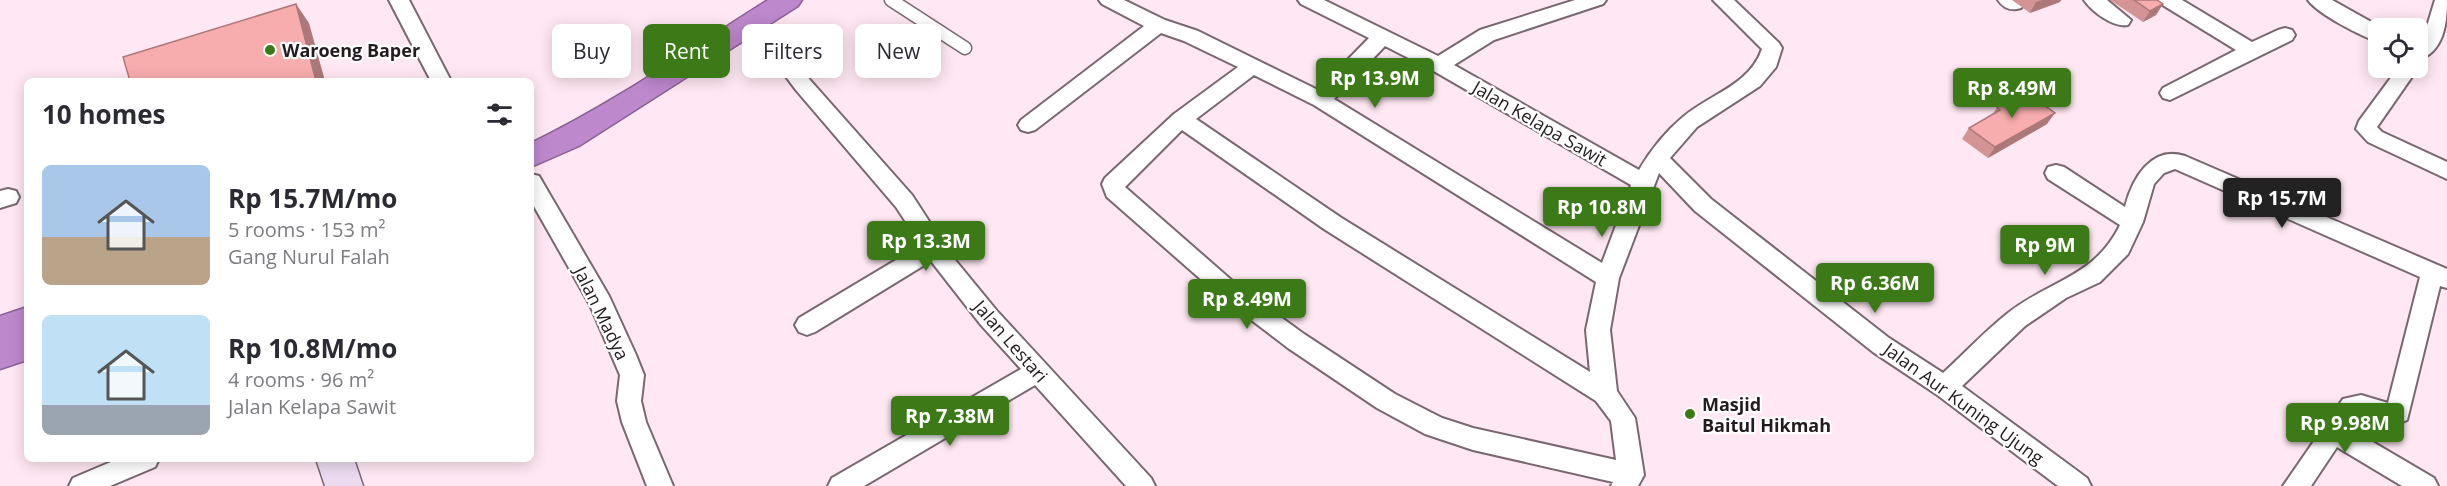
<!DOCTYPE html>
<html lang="en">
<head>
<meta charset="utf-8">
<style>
  body { margin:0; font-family:"Open Sans",sans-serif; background:#f2f2f3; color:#2b2b33; height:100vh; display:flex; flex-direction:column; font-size:22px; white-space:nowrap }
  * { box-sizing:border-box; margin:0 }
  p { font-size:20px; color:#7c7c81 }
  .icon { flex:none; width:33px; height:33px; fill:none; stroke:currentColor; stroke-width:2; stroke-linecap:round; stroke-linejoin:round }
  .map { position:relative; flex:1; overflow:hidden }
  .panel { position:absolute; left:24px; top:78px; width:510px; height:384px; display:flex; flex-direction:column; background:#fff; border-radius:9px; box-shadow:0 3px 15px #0003 }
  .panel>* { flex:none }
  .guide { position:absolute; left:552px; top:24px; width:570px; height:54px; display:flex; gap:12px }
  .controls { position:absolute; left:2368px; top:18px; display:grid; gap:12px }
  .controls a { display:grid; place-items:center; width:60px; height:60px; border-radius:9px; background:#fff; box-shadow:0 3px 15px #0003; font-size:30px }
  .price { position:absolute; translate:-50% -51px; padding:0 14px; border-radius:6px; background:#3c7a17; color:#fff; font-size:20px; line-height:39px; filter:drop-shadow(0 2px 3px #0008) }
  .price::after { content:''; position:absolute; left:50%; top:36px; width:18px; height:14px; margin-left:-9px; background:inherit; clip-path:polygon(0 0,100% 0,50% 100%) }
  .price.on { background:#222; color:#fff }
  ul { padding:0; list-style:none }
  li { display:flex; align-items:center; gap:18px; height:150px; padding:0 18px }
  li span { display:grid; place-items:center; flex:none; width:168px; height:120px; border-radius:9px; color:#555 }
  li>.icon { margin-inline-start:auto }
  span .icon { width:72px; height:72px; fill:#fffc; stroke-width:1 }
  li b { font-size:26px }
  h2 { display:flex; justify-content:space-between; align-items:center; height:72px; padding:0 18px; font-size:26px }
  .tag { padding:0 21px; border-radius:9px; background:#fff; box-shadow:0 3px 15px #0003; font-size:21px; line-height:54px }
  .tag.on { background:#3c7a17; color:#fff }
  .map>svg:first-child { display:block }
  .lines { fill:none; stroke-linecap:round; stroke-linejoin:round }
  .lane-casing { stroke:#7a6770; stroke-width:15 }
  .street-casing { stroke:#7a6770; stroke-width:4 }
  .secondary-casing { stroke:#7a6770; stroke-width:3 }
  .highway-casing { stroke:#886290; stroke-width:3 }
  .lane { stroke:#fff; stroke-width:12 }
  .street { fill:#fff; fill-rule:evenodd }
  .secondary { fill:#ecdbf0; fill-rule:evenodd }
  .highway { fill:#be88cd; fill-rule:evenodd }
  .wall { fill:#d49495 }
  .shaded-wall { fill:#ad7879 }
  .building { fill:#f7acad; stroke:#ad7879; stroke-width:1.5 }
  .poi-dot { fill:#3c7a17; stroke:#fff; stroke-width:2 }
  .labels { text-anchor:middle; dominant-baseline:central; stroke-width:4.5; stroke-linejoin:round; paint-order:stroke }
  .poi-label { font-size:18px; font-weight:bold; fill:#231b1f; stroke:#fff; text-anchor:start }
  .street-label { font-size:18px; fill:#231b1f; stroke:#fff }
</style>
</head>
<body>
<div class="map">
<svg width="2447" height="486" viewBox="0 0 2447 486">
  <rect width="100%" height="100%" fill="#ffe8f3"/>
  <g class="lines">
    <g class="lane-casing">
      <polyline id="lane" points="891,0 965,48"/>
    </g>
    <g class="street-casing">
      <g id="street">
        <polygon points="389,0 409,0 451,81 431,81"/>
        <path d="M1099,0H1124L1165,20L1198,31L1318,90L1369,38L1301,4L1298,0H1324L1438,56L1480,30L1575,0H1606L1603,4L1494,40L1454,65L1639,170C1650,151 1666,131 1683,117C1710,94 1750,85 1762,49L1713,0H1734L1779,43L1782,48L1776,67L1760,86L1697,127L1670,158L1711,199L1889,338L1943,373C1965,353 1985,331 2008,313C2050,280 2095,277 2120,225L2048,179L2045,173L2048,167L2056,165L2064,167L2125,207C2132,179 2151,145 2185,156L2447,269V288L2440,286L2407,420L2393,426L2358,416L2349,428L2434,478L2438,486H2402L2337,447L2311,486H2283L2343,399L2361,395L2388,403L2420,277L2175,169L2164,173L2154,184L2143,222L2128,254L2100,282L2066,298L2025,326L1962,386L2087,478L2091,486H2058L1936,394L1873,352L1695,211L1659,173L1619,278L1610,330L1617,391L1635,418L1644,475L1638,486H1611L1613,482L1473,450L1425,434L1377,408L1288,348L1221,297L1107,197L1102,184L1105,178L1174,114L1238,67L1184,41L1161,33L1035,130L1028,132L1021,130L1018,125L1021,120L1144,26L1102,4ZM1385,46L1432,70L1631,185L1602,263L1334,99ZM1254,75L1314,105L1596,282L1586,330L1590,372L1340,217L1196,119ZM1182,130L1324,229L1596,401L1611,421L1616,460L1473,428L1442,418L1395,394L1304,334L1237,285L1125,187Z"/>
        <path d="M1998,0H2021L2024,4L2021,8C2011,11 2004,9 1998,0Z"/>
        <path d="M2084,0H2107L2131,20L2128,25C2114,28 2092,12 2084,0Z"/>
        <polygon points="2158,0 2182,0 2252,42 2278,30 2285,28 2292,30 2295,35 2292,40 2170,100 2163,98 2160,93 2163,88 2236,50 2161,4"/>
        <path d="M2308,0H2332L2382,28H2379V42C2362,37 2318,14 2308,0Z"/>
        <path d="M2435,0H2447C2447,23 2444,52 2418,60V40L2425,33Z"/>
        <polygon points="755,15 762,16 810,80 912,195 951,255 997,311 1151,478 1155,486 1126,486 1035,385 864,486 828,486 832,478 1021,369 981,325 931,261 815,332 807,335 799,332 795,325 799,318 921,245 896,207 796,90 748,26 745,21 748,16"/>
        <polygon points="2398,68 2418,68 2377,127 2382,132 2447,162 2447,179 2368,142 2356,129 2359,121"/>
        <polygon points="531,174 539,176 609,296 636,355 644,375 641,401 646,422 673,486 647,486 622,422 617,401 620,375 590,305 531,201"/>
        <polygon points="8,189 16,191 19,197 16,203 0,208 0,191"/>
        <polygon points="118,459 159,459 155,467 110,486 69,486 73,478"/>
      </g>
    </g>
    <g class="secondary-casing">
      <polygon id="secondary" points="316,459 354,459 363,486 325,486"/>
    </g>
    <g class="highway-casing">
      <g id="highway">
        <path d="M768,0H802L798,6L579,146L531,167V143C614,103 690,49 768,0Z"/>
        <polygon points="27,307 27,360 0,369 0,316"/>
      </g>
    </g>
    <use href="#lane" class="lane"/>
    <use href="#street" class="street"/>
    <use href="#secondary" class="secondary"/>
    <use href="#highway" class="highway"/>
  </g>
  <g class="wall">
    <polygon points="2012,0 2061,0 2060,2 2030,13"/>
    <polygon points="2110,0 2157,0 2163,4 2156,15 2143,22"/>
    <polygon points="1997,107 2047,124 1988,158 1962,139 1969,128 1993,114"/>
  </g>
  <g class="shaded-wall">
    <polygon points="2042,0 2061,0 2060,2 2030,13 2036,2"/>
    <polygon points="296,4 309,23 325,81 316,81"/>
    <polygon points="2163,4 2156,15 2143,22 2150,11"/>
    <polygon points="2055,113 2047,124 1988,158 1995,147"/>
  </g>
  <g class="building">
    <polygon points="2134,0 2157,0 2163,4 2150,11"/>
    <polygon points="296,4 316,81 130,81 123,57"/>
    <polygon points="2026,92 2055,113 1995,147 1969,128 2000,110 1997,107"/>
  </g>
  <g class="poi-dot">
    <circle cx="270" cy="50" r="6"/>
    <circle cx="1690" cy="414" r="6"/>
  </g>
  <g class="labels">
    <g class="poi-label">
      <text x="282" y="50">Waroeng Baper</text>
      <text x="1702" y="404">Masjid<tspan x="1702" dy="21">Baitul Hikmah</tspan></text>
    </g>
    <g class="street-label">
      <text transform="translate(1540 123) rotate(30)">Jalan Kelapa Sawit</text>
      <text transform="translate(602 313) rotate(64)">Jalan Madya</text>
      <text transform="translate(1011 341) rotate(49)">Jalan Lestari</text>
      <text transform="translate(1964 403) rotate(36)">Jalan Aur Kuning Ujung</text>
    </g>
  </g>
</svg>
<div class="controls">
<a><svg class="icon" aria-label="locate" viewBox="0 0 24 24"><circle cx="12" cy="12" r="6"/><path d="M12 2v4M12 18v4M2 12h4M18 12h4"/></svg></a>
</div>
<b class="price" style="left:1375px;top:109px">Rp 13.9M</b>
<b class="price" style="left:2012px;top:119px">Rp 8.49M</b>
<b class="price on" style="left:2282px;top:229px">Rp 15.7M</b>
<b class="price" style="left:1602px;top:238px">Rp 10.8M</b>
<b class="price" style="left:926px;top:272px">Rp 13.3M</b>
<b class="price" style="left:2045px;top:276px">Rp 9M</b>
<b class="price" style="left:1875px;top:314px">Rp 6.36M</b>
<b class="price" style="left:1247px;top:330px">Rp 8.49M</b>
<b class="price" style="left:950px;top:447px">Rp 7.38M</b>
<b class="price" style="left:2345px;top:454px">Rp 9.98M</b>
<div class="guide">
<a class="tag">Buy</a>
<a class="tag on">Rent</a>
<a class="tag">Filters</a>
<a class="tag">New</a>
</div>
<section class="panel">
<h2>10 homes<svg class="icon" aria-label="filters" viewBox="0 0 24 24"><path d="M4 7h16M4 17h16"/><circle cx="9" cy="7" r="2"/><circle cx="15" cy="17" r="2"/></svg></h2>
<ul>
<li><span style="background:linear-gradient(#a9c7e8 60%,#b9a48a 0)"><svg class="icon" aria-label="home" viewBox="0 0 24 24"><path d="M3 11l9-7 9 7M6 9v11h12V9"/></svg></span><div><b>Rp 15.7M/mo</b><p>5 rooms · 153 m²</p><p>Gang Nurul Falah</p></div></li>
<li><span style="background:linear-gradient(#bfe0f5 75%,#9aa5b1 0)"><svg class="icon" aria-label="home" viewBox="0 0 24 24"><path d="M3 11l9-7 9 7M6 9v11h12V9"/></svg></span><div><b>Rp 10.8M/mo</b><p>4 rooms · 96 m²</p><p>Jalan Kelapa Sawit</p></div></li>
</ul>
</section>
</div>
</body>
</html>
